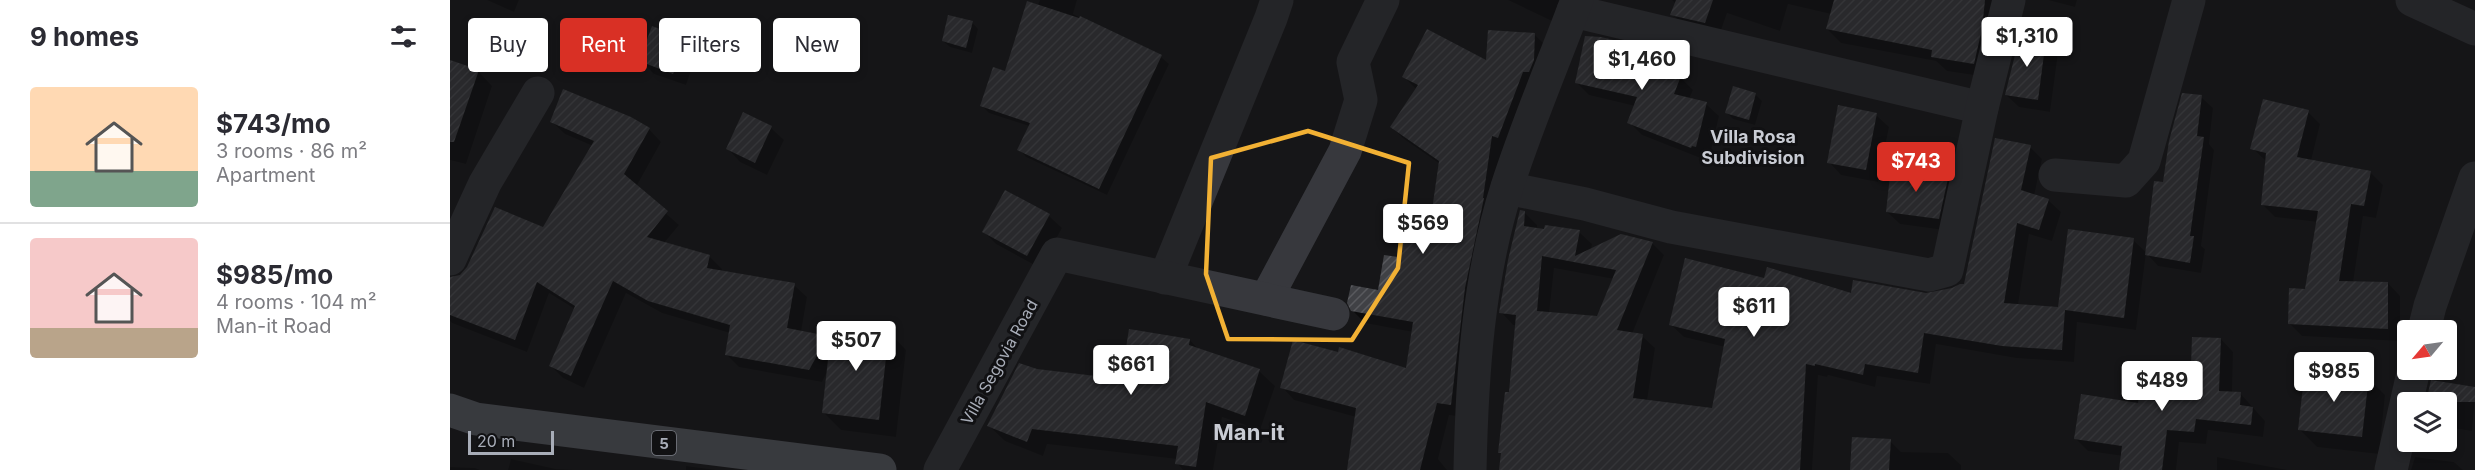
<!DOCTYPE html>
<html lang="en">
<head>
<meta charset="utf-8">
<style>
  body { margin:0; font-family:Inter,sans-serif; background:#f7f7f7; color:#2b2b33; height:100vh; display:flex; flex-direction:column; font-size:22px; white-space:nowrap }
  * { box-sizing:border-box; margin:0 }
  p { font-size:20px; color:#7c7c81 }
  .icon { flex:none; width:33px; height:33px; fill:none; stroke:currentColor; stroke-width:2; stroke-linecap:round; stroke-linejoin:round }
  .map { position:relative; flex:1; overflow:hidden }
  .side { display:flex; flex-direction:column; background:#fff; width:450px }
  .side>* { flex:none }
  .banner { position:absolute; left:18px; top:18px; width:570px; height:54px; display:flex; gap:12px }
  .needle { width:39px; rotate:241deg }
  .fabs { position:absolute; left:1947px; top:320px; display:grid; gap:12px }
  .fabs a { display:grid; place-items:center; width:60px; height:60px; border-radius:6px; background:#fff; box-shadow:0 3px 9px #0003; font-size:30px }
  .scale { position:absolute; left:18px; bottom:15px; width:86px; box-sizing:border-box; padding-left:6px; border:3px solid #a8adb8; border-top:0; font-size:16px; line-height:21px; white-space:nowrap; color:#a8adb8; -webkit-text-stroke:4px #111113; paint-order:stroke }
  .price { position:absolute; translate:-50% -51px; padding:0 14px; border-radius:6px; background:#fff; color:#222; font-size:20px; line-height:39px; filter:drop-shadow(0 2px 3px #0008) }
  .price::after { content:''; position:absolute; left:50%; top:36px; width:18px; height:14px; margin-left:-9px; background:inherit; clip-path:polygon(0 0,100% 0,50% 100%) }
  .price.selected { background:#d93025; color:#fff }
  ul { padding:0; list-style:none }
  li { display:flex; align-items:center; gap:18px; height:150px; padding:0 30px }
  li+li { border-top:2px solid #e1e1e2 }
  li span { display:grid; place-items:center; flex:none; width:168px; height:120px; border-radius:6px; color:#555 }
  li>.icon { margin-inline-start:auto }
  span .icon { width:72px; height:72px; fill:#fffc; stroke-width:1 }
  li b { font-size:26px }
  h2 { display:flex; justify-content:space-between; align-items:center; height:72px; padding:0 30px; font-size:26px }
  .chip { padding:0 21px; border-radius:6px; background:#fff; box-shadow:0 3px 9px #0003; font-size:21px; line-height:54px }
  .chip.selected { background:#d93025; color:#fff }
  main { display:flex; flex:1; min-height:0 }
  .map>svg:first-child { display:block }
  .shadow { fill:#0007; fill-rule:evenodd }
  .building { fill:url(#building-hatch); fill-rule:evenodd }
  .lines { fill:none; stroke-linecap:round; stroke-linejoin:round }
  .street { stroke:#37383d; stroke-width:33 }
  .highway { stroke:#63666e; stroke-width:33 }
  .marked { fill:none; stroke:#f2b134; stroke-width:4.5; stroke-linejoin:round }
  .labels { text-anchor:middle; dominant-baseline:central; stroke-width:6; stroke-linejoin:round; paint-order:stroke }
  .shield { fill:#111113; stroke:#7b7e86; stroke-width:1.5 }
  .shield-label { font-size:15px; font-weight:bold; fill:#a8adb8 }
  .street-label { font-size:16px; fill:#a8adb8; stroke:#111113 }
  .neighbourhood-label { font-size:18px; font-weight:bold; fill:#c9ccd4; stroke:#111113 }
  .district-label { font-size:22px; font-weight:bold; fill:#c9ccd4; stroke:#111113 }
</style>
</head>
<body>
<main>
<section class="side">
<h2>9 homes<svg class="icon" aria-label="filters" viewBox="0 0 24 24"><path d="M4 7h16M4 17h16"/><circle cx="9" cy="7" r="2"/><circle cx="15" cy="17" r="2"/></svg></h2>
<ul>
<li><span style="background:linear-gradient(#ffd9b3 70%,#7fa58c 0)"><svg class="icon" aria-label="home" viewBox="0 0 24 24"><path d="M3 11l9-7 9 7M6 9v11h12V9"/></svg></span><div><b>$743/mo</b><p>3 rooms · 86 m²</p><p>Apartment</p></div></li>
<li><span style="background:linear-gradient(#f6c9c9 75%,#b9a48a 0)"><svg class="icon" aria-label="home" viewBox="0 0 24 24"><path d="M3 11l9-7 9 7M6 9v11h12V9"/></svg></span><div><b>$985/mo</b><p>4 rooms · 104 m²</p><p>Man-it Road</p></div></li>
</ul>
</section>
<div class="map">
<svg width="2025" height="470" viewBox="0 0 2025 470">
  <defs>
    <pattern id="building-hatch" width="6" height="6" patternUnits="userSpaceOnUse" patternTransform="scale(1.5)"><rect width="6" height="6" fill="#404145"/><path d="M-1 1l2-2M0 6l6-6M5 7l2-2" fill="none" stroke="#595a5e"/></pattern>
  </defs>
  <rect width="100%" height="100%" fill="#161618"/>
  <g class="shadow">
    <polygon points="37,0 69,0 64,12"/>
    <polygon points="590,0 627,0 623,14 711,57 719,64 657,195 576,157 569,149 579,126 539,113 532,106 556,73"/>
    <polygon points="1058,0 1112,0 1102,21"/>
    <polygon points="1222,0 1552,0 1537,77 1497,71 1486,61 1391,43 1377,29 1381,14 1338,4 1330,31 1277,13 1269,36 1236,28 1222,14 1226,4"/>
    <polygon points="1598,0 1627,0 1625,7"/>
    <polygon points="522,22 528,29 522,53 500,47 493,41"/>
    <polygon points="1085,35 1097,47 1013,417 999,415 988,459 997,470 898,470 906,417 844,400 832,387 957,370 963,332 915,323 902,310 929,292 949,259 983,218 990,164 954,139 941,127 967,90 954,77 1037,63"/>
    <polygon points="235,40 247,53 236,85 204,74 191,61"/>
    <polygon points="1595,40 1608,53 1600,112 1569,107 1556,95"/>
    <polygon points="1176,44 1188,57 1187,61 1230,77 1243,90 1239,99 1256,104 1269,116 1259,159 1254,157 1253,159 1192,135 1179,122 1185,106 1139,95 1127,83"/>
    <polygon points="0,62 28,71 42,86 16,164 0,160"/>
    <polygon points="1305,94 1312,101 1305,125 1283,119 1277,113"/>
    <path d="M1751,97L1763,108L1759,144L1764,150L1751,246L1755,249L1751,273L1708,266L1696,253L1686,330L1627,322L1624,362L1566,358L1486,344L1480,384L1427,376L1425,387L1378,375L1377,377L1368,375L1362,470H1051L1053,455L1049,452L1061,394L1066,325H1063L1051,312L1074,212L1087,225V229L1129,232L1142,244L1141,250L1202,243L1214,255L1182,334L1192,336L1205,348L1197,401L1263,410L1275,347L1234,337L1221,325L1315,279L1402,295H1476L1515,286L1580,147L1592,159L1584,196L1598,200L1611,212L1602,241L1579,234L1568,305L1610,309L1683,240L1697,253L1714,183ZM1104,268L1164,279L1148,318L1099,314Z"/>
    <polygon points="1858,112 1870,124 1861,161 1920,172 1933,185 1926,218 1913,216 1903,283 1938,283 1950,296 1950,341 1852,336 1839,323 1856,291 1868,222 1825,217 1812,204 1817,162 1802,148"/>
    <polygon points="294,114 321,128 334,140 317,175 290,162 278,149"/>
    <polygon points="1426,115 1439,127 1428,182 1391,175 1379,162"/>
    <polygon points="102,122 199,129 211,142 186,187 229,225 214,243 259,256 272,269 271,272 344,285 357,297 351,332 377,337 381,342 439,332 456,350 446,437 391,430 374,413 378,370 372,382 289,367 276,354 280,333 212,313 176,293 134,388 113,378 100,365 125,309 99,293 77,352 2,323 0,321 0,282 94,229 143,146 115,134"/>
    <polygon points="1498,175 1510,188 1501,231 1450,224 1437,212"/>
    <polygon points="556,192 599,216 612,228 590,268 546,244 534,232"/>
    <polygon points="1771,339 1783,352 1782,393 1790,393 1815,421 1813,437 1758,430 1756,444 1729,442 1726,470 1671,470 1673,456 1638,451 1625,438 1689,405 1742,398"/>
    <polygon points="740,340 749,350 809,371 825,386 810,430 772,417 763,470 733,470 727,463 727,459 597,444 593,456 555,441 539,426 586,371 672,380"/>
    <polygon points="1918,378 1935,395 1929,454 1867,447 1850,430"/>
    <polygon points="2025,397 2022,431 1996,427 1996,402 1977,402"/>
    <polygon points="1440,441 1451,452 1498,453 1511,465 1511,470 1401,470"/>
    <polygon points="1767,457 1838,470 1767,470"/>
    <polygon points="1965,457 2004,462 2013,470 1961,470"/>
    <polygon points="61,459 106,469 126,470 54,470 58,470"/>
    <polygon points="236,466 267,470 236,470"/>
    <polygon points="0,467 25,468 30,470 0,470"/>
  </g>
  <g class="building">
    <polygon points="1226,0 1263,0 1255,23 1220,15"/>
    <polygon points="1384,0 1535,0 1532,29 1524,64 1481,57 1482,50 1376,29"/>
    <polygon points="577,1 629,18 630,16 712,55 649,189 567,150 580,123 530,106 543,67 555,71"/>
    <polygon points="498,15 523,21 516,48 492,41"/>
    <polygon points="202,26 236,39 223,74 189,61"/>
    <polygon points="977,29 1036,60 1038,30 1085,33 1084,60 1079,72 1073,72 1048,138 1042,136 1033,198 1034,198 1015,288 1001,405 987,403 970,470 897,470 906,408 830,388 843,340 888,352 889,347 956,368 963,322 901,311 897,303 901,285 928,290 934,255 948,257 950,215 981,217 989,161 940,127 968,85 952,77"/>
    <polygon points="1570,35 1596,39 1588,100 1555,95"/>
    <polygon points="1135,36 1151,37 1176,43 1174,54 1231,76 1224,94 1257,102 1246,147 1242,146 1241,148 1177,123 1187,97 1125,83"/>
    <polygon points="0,60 29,70 4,142 0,142"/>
    <polygon points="1283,86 1306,93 1299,120 1275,113"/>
    <polygon points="113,89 181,117 200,128 174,174 218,211 197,237 260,255 257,268 345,283 337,328 378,336 359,370 275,355 280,325 198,301 163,281 121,376 99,366 125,306 87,282 65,340 0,315 0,277 10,275 17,267 45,207 93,227 144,141 100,122"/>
    <polygon points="1732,93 1752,95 1747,136 1754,137 1740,236 1744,236 1740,263 1695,255 1704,181 1713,182 1719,141"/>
    <polygon points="1813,99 1859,110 1847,157 1921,171 1914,206 1901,204 1889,281 1938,282 1938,329 1838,324 1839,288 1855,289 1868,211 1811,205 1816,153 1800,149"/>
    <polygon points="1388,105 1427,113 1416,170 1377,163"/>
    <polygon points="293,112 322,126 305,163 276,149"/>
    <path d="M1545,138L1581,145L1571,190L1599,199L1589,230L1567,223L1554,303L1608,307L1618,229L1684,238L1674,318L1615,310L1612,350L1552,346L1474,333L1468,373L1415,364L1413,375L1365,364V366L1356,364L1350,470H1049L1051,453H1048L1055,392H1059L1066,315L1049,313L1058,260L1070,210L1075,211L1074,226L1094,229L1095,225L1130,230L1125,256L1171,234L1203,242L1167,330L1193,334L1183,398L1262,408L1275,339L1219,325L1235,258L1314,278L1317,267L1401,293L1403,280L1476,293L1502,288L1510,284H1514ZM1092,256L1166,270L1147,316L1087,311Z"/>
    <polygon points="1441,167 1499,174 1489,219 1436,212"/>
    <polygon points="555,190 600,214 577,256 532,232"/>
    <polygon points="382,324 439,331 429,420 372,413"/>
    <polygon points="679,329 740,339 739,345 810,369 795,416 756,402 746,467 725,464 728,446 582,429 577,442 537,426 569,363 587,369 671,379"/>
    <polygon points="1742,337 1771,338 1769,391 1791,392 1790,405 1803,407 1801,425 1746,419 1744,432 1717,430 1712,470 1669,470 1672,446 1624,439 1631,394 1688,403 1691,387 1740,396"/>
    <polygon points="1855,369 1919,376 1912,437 1848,430"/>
    <polygon points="1981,380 2025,387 2025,402 1976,402"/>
    <polygon points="1402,437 1441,439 1439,470 1400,470"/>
  </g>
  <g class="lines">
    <g class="street">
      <polyline points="1962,0 2025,29"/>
      <polyline points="1123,11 1532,108"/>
      <polyline points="1605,175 1676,181 1694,161 1739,0"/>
      <polyline points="1057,188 1135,204 1221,227 1479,275 1497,270 1532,108 1559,0"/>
      <polyline points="0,259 35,183 88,93"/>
      <polyline points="715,278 821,18 827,0"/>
      <polyline points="816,299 895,151 911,100 903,62 933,0"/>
      <polyline points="1974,330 1980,306 2025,178"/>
      <polyline points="490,470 607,254 883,314"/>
      <path d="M1020,470C1022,375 1028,278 1057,187C1077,124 1104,62 1127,0"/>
      <polyline points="1941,470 1964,369"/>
    </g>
    <polyline class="highway" points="0,410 26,419 430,470"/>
  </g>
  <path d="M0 0H2025V470H0ZM858,131L959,163L948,268L902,340L778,339L756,274L761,158Z" fill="#161618" fill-opacity=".55" fill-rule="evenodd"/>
  <path class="marked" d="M858,131L959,163L948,268L902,340L778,339L756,274L761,158Z"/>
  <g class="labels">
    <rect class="shield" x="202" y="431" width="24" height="24" rx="4.5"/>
    <g class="shield-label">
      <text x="214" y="443">5</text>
    </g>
    <g class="street-label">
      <text transform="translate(549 362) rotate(-61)">Villa Segovia Road</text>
    </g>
    <g class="neighbourhood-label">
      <text x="1303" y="136">Villa Rosa<tspan x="1303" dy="21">Subdivision</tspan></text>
    </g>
    <g class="district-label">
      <text x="799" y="432">Man-it</text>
    </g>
  </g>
</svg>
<div class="fabs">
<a><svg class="needle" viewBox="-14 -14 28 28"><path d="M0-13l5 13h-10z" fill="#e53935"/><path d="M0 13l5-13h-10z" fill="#7c7c81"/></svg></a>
<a><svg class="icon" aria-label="layers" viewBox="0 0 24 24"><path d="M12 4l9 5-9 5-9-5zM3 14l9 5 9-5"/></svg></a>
</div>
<div class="scale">20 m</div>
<b class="price" style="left:1577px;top:68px">$1,310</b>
<b class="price" style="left:1192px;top:91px">$1,460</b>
<b class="price selected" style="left:1466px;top:193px">$743</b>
<b class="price" style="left:973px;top:255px">$569</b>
<b class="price" style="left:1304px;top:338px">$611</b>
<b class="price" style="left:406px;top:372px">$507</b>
<b class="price" style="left:681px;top:396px">$661</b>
<b class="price" style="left:1884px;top:403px">$985</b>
<b class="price" style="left:1712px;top:412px">$489</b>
<div class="banner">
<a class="chip">Buy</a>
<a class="chip selected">Rent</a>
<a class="chip">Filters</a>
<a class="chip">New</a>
</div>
</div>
</main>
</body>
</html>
